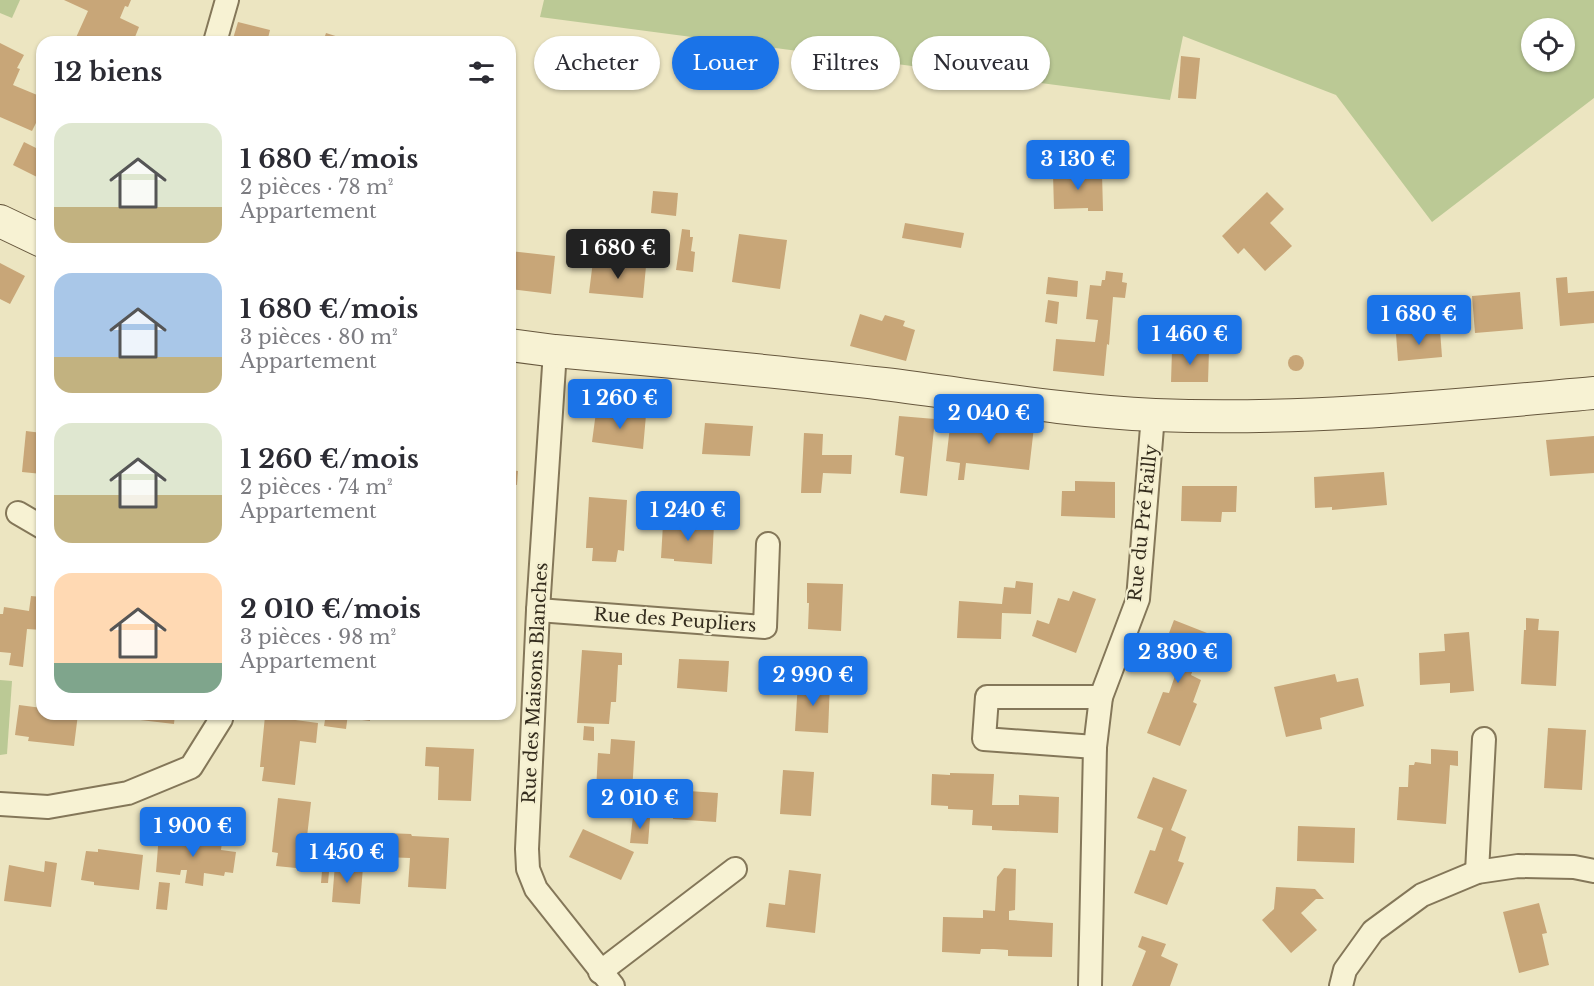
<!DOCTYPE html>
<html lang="fr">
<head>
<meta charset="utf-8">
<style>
  body { margin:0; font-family:"Libre Baskerville",serif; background:#f7f7f7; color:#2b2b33; height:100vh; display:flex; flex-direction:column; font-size:22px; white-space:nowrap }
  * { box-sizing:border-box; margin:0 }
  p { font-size:20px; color:#7c7c81 }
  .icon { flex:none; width:33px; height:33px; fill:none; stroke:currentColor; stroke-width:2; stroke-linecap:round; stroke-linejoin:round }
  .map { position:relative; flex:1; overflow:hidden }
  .details { position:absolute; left:36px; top:36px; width:480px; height:684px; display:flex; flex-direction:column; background:#fff; border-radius:18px; box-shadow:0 2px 4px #0004 }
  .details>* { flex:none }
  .top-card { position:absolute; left:534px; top:36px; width:570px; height:54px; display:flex; gap:12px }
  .controls { position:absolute; left:1521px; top:18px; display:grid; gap:12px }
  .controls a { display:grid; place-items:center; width:54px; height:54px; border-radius:50%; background:#fff; box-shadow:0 2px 4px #0004; font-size:30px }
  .price { position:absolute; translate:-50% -51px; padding:0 14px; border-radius:6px; background:#1a73e8; color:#fff; font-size:20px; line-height:39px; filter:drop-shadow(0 2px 3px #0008) }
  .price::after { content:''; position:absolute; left:50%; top:36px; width:18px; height:14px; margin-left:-9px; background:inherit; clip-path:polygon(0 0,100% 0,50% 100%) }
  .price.on { background:#222; color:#fff }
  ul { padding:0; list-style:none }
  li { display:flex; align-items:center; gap:18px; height:150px; padding:0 18px }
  li span { display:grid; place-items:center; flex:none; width:168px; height:120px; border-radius:18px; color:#555 }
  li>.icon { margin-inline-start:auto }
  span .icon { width:72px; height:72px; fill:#fffc; stroke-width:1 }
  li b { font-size:26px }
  h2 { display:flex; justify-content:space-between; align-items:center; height:72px; padding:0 18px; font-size:26px }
  .tag { padding:0 21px; border-radius:27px; background:#fff; box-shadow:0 2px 4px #0004; font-size:21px; line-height:54px }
  .tag.on { background:#1a73e8; color:#fff }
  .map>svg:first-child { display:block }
  .green { fill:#bbc995; fill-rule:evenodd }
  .building { fill:#c8a678 }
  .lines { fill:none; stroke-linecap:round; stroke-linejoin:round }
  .street-casing { stroke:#847759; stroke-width:26 }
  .secondary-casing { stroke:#66573d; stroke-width:34 }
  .street { stroke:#f7f2d3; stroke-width:22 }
  .secondary { stroke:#f7f2d3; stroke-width:32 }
  .labels { text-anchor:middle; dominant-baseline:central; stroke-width:4.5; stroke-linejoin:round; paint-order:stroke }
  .street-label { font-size:18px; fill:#342c1d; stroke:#f4efd0 }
</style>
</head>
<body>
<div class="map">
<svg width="1594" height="986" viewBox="0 0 1594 986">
  <rect width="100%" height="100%" fill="#ece5c1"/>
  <g class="green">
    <polygon points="0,0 20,0 12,18 0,13"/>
    <path d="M544,0H1594V98L1432,222L1336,95L1183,36L1170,100L540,17ZM1564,28V62H1532V28Z"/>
    <polygon points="0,680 12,681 7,754 0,755"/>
  </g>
  <g class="building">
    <polygon points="64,0 131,0 128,7 125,6 120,18 139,27 133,42 117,42 110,38 108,42 74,42 88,11"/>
    <polygon points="238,22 270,30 267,42 232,42"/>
    <polygon points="326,33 348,40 348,42 323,42"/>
    <polygon points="0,43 24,55 17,68 20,69 13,85 42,97 42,111 32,131 0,117"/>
    <polygon points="1181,56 1200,58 1196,99 1178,98"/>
    <polygon points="24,142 42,151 42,173 39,178 13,165"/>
    <polygon points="1102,173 1103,211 1088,211 1088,208 1054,209 1053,174"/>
    <polygon points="653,191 678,193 676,216 651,213"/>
    <polygon points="1267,192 1284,209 1270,223 1292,246 1265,271 1244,248 1238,254 1222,236"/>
    <polygon points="905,223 964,233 961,248 902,238"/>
    <polygon points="682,229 690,230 690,237 693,237 691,251 695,252 693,272 676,270"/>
    <polygon points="739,234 787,240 780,289 732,282"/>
    <polygon points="510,251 555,256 551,294 510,289"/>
    <polygon points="593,261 646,266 643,298 589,293"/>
    <polygon points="0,263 25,276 10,304 0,299"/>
    <polygon points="1106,271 1123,273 1122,282 1127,283 1125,298 1113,297 1109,345 1107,344 1104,376 1053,371 1056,339 1095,342 1098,320 1086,319 1090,285 1101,286 1102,280 1105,280"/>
    <polygon points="1048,277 1078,281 1077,297 1046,294"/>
    <polygon points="1567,277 1568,293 1594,291 1594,323 1560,326 1556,278"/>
    <polygon points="1520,292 1523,329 1475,333 1472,296"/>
    <polygon points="1048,300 1059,302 1057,324 1045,322"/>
    <polygon points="860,314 882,321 885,315 905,321 903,326 915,330 906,361 850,346"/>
    <polygon points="1440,330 1442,357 1398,361 1396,334"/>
    <polygon points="1172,350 1209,350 1208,382 1171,382"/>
    <circle cx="1296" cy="363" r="8"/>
    <polygon points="623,411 646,415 643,449 592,442 596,412 622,416"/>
    <polygon points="899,416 935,419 927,496 900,493 904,457 895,455"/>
    <polygon points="951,418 1034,427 1029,470 966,463 964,480 958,480 960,463 946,461"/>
    <polygon points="705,423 753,426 750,456 702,454"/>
    <polygon points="26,431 42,433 42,474 22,472"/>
    <polygon points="804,433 823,434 822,455 852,455 851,474 823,473 821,493 801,493"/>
    <polygon points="1594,436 1594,473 1550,476 1546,440"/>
    <polygon points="510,470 518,471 517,485 510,484"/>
    <polygon points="1384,472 1387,505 1332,510 1332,507 1315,508 1314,477"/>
    <polygon points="1075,481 1115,482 1115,518 1061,516 1062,491 1075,491"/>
    <polygon points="1182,486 1237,486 1236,512 1222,512 1221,522 1181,521"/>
    <polygon points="589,497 627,500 624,551 618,550 616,562 592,561 593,548 586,548"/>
    <polygon points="677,522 714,524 712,564 674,561 674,559 661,558 663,524 677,524"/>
    <polygon points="1016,581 1033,583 1031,614 1002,613 1001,639 957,638 959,601 1002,604 1004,587 1015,588"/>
    <polygon points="807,583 843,584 841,631 808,629 809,603 807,603"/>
    <polygon points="1073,591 1096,599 1076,653 1032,636 1037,620 1049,624 1058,598 1069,601"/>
    <polygon points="31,596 42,597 42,630 27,629 23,667 9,665 11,653 0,652 0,614 3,614 4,607 29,611"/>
    <polygon points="1526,618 1539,619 1538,630 1559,631 1556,686 1521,684 1524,630 1526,630"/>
    <polygon points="1174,620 1207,633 1191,675 1201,680 1193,702 1197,704 1180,746 1147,733 1163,692 1169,693 1177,670 1158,662"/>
    <polygon points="1469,632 1474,691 1450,693 1450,683 1420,685 1419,653 1445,651 1444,634"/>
    <polygon points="582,650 622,653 622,665 618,665 616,702 611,702 609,724 577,723"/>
    <polygon points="679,659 729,661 727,692 677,688"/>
    <polygon points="1335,674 1337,682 1358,678 1364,706 1320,718 1322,729 1286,737 1274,687"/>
    <polygon points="798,682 830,683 828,733 795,731"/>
    <polygon points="19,705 42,708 42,714 78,714 74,746 28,741 29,737 15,735"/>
    <polygon points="115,714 175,714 174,724 115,717"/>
    <polygon points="326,714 348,714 346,729 324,726"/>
    <polygon points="355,714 370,714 370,721 354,719"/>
    <polygon points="265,716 318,723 316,743 300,741 295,785 262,781 264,767 260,767"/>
    <polygon points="584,726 594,727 594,741 583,740"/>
    <polygon points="1548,728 1586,730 1582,790 1544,788"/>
    <polygon points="611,739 635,741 632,794 596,791 598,753 610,754"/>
    <polygon points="426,747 474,749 471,801 438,800 439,767 425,766"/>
    <polygon points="1431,749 1458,751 1458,766 1450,765 1446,824 1397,820 1399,787 1408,787 1409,765 1414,765 1415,762 1431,764"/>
    <polygon points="783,770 814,772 811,816 780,814"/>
    <polygon points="950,773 994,774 992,805 1019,805 1019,795 1059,797 1058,833 992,830 992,826 972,825 973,810 948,809 948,806 931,805 932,774 950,775"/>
    <polygon points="1153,777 1187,790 1171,830 1186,837 1178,861 1184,863 1167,905 1134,893 1150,850 1155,851 1163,828 1137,818"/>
    <polygon points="674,790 718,793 716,822 673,819"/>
    <polygon points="278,798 311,802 305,854 308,854 306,869 276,866 278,853 272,852"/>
    <polygon points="633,816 650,818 648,844 630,843"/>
    <polygon points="1298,826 1355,828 1354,863 1297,861"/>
    <polygon points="583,829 634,852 621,880 569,857"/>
    <polygon points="386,833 411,834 412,836 449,838 446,889 408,887 410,858 384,857"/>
    <polygon points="159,834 222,842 221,850 236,852 233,873 225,872 224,876 204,873 203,886 185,883 187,870 181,870 180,875 156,872"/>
    <polygon points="98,849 143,855 139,890 94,885 94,882 81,880 86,851 98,852"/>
    <polygon points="45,861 57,863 51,907 4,901 9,865 44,872"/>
    <polygon points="335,864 363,867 360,904 332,902"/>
    <polygon points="1004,868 1016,869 1015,910 1009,911 1009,920 1053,923 1052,957 1008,956 1008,950 994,949 981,949 980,954 942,952 943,917 983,918 983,910 995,911 997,877"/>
    <polygon points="789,870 821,874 815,933 766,927 769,903 785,905"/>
    <polygon points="322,871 329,872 328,883 321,883"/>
    <polygon points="159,882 170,883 167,910 156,909"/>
    <polygon points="1276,887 1315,889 1324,899 1316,899 1301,913 1317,930 1291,953 1262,920 1274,909"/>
    <polygon points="1539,903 1547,933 1542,934 1549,965 1519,973 1503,912"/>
    <polygon points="1142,936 1166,944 1161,956 1178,964 1170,986 1132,986 1146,951 1138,947"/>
  </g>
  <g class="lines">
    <g class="street-casing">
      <g id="street">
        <polyline points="215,42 227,0"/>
        <polyline points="555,351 538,610 527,849 528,869 536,889 613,986"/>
        <polyline points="18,513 42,527"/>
        <polyline points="538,610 765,627 768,544"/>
        <polyline points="1095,747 984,739 987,697 1101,697"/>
        <polyline points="0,804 48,807 128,793 191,767 221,719 222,714"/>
        <polyline points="1477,872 1484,739"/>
        <polyline points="600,972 735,869"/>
        <polyline points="1090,986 1095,747 1101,697 1138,599 1153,415"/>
        <polyline points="1341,986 1345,970 1373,931 1422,895 1477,872 1518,866 1574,867 1594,871"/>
      </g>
    </g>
    <g class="secondary-casing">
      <g id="secondary">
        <polyline points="0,221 42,241"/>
        <path d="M510,345L555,351C665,361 775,371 884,384C974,395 1064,411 1155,415C1302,421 1448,406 1594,393"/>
      </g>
    </g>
    <use href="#street" class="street"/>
    <use href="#secondary" class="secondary"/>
  </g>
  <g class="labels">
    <g class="street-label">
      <text transform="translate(1143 523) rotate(-84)">Rue du Pré Failly</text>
      <text transform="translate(675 620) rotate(4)">Rue des Peupliers</text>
      <text transform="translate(535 683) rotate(-87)">Rue des Maisons Blanches</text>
    </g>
  </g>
</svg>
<div class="controls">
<a><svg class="icon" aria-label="locate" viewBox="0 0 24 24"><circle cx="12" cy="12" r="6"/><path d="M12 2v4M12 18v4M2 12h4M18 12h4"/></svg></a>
</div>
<b class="price" style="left:1078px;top:191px">3 130 €</b>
<b class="price on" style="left:618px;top:280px">1 680 €</b>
<b class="price" style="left:1419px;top:346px">1 680 €</b>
<b class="price" style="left:1190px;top:366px">1 460 €</b>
<b class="price" style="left:620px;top:430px">1 260 €</b>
<b class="price" style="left:989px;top:445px">2 040 €</b>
<b class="price" style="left:688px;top:542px">1 240 €</b>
<b class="price" style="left:1178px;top:684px">2 390 €</b>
<b class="price" style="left:813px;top:707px">2 990 €</b>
<b class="price" style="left:640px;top:830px">2 010 €</b>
<b class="price" style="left:193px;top:858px">1 900 €</b>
<b class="price" style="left:347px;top:884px">1 450 €</b>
<div class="top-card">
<a class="tag">Acheter</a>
<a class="tag on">Louer</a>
<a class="tag">Filtres</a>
<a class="tag">Nouveau</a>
</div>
<section class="details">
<h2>12 biens<svg class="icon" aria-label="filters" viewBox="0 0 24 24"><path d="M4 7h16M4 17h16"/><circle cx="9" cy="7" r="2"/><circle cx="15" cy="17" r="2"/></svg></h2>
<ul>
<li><span style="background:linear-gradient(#dfe7d0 70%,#c2b280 0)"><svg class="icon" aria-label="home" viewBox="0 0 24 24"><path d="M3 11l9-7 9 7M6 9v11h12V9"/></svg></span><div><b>1 680 €/mois</b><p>2 pièces · 78 m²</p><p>Appartement</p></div></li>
<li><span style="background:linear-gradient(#a9c7e8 70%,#c2b280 0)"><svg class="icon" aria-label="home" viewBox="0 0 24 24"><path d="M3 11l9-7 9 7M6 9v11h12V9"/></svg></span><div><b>1 680 €/mois</b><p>3 pièces · 80 m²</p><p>Appartement</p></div></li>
<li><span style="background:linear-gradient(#dfe7d0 60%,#c2b280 0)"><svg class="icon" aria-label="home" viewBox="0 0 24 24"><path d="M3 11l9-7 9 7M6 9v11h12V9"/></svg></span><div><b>1 260 €/mois</b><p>2 pièces · 74 m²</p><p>Appartement</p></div></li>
<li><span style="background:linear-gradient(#ffd9b3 75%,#7fa58c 0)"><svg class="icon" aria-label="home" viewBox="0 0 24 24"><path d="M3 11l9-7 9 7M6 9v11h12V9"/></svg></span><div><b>2 010 €/mois</b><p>3 pièces · 98 m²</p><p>Appartement</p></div></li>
</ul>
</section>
</div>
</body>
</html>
